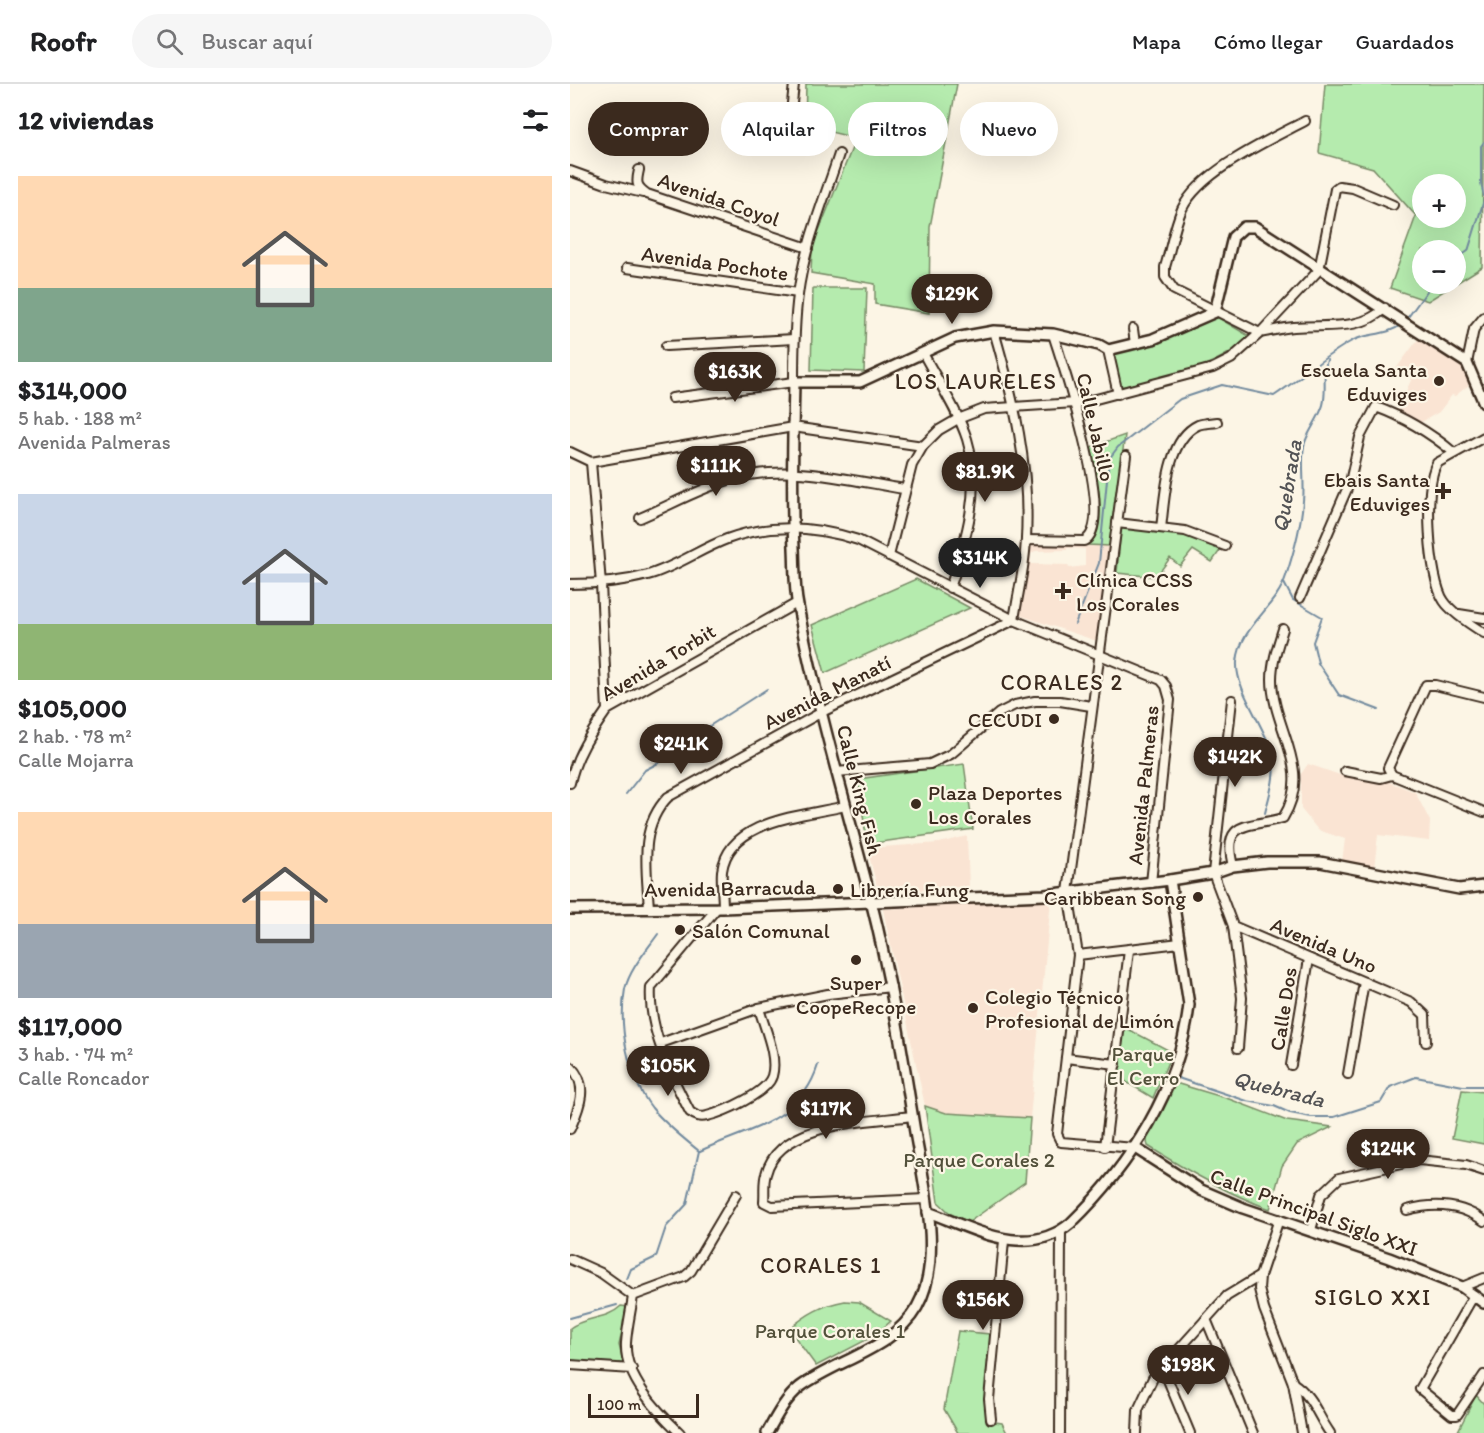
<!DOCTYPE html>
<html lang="es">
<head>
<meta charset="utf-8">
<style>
  body { margin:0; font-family:Itim,sans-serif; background:#f6f6f6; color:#202124; height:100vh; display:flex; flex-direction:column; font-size:22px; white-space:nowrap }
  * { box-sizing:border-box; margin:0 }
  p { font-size:20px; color:#757577 }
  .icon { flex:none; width:33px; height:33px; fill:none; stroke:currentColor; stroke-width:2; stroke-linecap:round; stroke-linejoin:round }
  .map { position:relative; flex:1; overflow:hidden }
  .panel { display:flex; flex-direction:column; background:#fff; width:570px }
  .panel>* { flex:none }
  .top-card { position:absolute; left:18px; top:18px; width:570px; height:54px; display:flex; gap:12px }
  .fabs { position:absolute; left:842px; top:90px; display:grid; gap:12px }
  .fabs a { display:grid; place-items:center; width:54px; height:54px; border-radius:50%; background:#fff; box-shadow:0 6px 24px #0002; font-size:30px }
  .scale { position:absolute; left:18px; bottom:15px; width:111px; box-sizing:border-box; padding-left:6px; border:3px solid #3b2a1e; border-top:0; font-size:16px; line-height:21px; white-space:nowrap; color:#3b2a1e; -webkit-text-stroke:4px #fcf5e5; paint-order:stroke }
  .price { position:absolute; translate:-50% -51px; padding:0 14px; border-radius:21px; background:#3b2a1e; color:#fff; font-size:20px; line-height:39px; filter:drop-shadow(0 2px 3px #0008) }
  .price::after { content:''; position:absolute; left:50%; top:36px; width:18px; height:14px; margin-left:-9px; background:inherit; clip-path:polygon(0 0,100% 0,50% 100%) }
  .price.on { background:#222; color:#fff }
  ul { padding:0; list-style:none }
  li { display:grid; align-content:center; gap:12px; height:318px; padding:0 18px }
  li span { display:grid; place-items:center; height:186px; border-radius:0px; color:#555 }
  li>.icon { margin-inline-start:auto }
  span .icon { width:108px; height:108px; fill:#fffc; stroke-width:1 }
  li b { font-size:26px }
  h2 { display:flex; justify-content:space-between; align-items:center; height:72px; padding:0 18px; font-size:26px }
  .tag { padding:0 21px; border-radius:27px; background:#fff; box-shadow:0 6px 24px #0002; font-size:21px; line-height:54px }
  .tag.on { background:#3b2a1e; color:#fff }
  header { display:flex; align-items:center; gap:36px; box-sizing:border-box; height:84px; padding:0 30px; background:#fff; border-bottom:2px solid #e0e0e0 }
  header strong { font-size:28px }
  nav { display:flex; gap:33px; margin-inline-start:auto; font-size:21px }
  .search { width:420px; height:54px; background:#f6f6f6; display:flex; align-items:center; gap:15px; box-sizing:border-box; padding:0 21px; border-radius:33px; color:#757577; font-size:22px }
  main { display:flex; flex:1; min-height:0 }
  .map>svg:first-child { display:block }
  .built { fill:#fae4d3; fill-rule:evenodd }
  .green { fill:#b5ebae; stroke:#788a66; stroke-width:1.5; fill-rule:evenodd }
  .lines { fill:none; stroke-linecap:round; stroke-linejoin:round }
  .stream { stroke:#728a9e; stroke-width:2 }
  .minor-casing { stroke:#3b2a1e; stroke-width:12 }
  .tertiary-casing { stroke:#3b2a1e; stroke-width:14 }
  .minor { stroke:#fcf5e5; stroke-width:8 }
  .tertiary { stroke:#fcf5e5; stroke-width:9 }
  .poi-dot { fill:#3b2a1e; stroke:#fcf5e5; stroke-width:2 }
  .labels { text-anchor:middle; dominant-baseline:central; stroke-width:4.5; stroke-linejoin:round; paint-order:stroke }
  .street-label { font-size:21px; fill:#3b2a1e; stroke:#fcf5e5 }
  .poi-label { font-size:21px; fill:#3b2a1e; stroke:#fcf5e5; text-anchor:start }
  .park-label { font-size:21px; fill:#53513b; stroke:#fcf5e5 }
  .neighbourhood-label { font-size:22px; letter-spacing:1.5px; fill:#3b2a1e; stroke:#fcf5e5 }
  .water-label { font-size:22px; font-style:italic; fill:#525254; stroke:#fcf5e5 }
</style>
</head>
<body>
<header>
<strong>Roofr</strong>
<div class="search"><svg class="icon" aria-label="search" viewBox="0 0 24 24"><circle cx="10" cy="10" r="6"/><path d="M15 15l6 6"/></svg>Buscar aquí</div>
<nav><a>Mapa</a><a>Cómo llegar</a><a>Guardados</a></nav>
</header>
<main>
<section class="panel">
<h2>12 viviendas<svg class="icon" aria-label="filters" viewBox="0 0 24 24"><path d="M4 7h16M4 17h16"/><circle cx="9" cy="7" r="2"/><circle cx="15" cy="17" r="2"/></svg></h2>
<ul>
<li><span style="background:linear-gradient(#ffd9b3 60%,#7fa58c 0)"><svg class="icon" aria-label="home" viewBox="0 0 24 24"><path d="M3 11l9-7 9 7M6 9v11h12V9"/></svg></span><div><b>$314,000</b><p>5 hab. · 188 m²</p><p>Avenida Palmeras</p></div></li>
<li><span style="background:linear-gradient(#c9d6e8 70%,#8fb573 0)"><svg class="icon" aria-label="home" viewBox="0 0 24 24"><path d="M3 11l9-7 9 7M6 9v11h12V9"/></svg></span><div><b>$105,000</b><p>2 hab. · 78 m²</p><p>Calle Mojarra</p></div></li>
<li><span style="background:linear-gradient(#ffd9b3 60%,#9aa5b1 0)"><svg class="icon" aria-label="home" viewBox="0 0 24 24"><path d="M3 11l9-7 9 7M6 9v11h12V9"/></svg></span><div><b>$117,000</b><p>3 hab. · 74 m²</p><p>Calle Roncador</p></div></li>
</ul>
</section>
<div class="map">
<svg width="914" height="1349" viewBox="0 0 914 1349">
  <rect width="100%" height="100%" fill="#fcf5e5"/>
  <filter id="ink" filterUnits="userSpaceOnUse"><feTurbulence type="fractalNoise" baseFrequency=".0167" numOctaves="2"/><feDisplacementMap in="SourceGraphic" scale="12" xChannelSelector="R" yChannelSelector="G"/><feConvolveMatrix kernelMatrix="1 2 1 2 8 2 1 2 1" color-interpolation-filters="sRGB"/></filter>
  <g filter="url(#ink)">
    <g class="built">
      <polygon points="849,254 891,279 899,301 885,312 882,311 869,328 850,339 827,327 842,294 825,286"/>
      <path d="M459,460L540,462L527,557L449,531ZM497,464L515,465V482L499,484L498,481L461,480V470L465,467L497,466Z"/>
      <polygon points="738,680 773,692 819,698 845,708 860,737 859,757 808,751 804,784 772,778 775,755 748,746 731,725 731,690"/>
      <polygon points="397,752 399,802 309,810 297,764 369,759"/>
      <polygon points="481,816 460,1034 376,1029 355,1022 313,825"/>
    </g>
    <g class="green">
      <polygon points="236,0 387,0 360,143 359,229 305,220 305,200 241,189 242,164 286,54 235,42"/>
      <path d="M755,0H914L912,183L858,217L820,204L846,132L803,84L749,69ZM852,100H885V134H852ZM852,166H885V200H852Z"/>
      <polygon points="243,204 297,204 294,288 241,286"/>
      <path d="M647,233L679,252C647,287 595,292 550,303L542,269C579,264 613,248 647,233Z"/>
      <path d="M555,351L540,462L518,461C534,440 527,388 521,363Z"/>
      <polygon points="551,443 615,450 653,462 642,478 623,466 610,482 600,474 586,493 547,489"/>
      <polygon points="346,495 400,524 255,589 242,541"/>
      <polygon points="394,680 403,745 297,760 288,695"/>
      <polygon points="554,943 602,968 583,1014 548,993"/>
      <path d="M602,998L659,1015L717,1037L762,1043L727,1060L712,1082L700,1125C656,1109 617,1087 578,1062C572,1044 594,1015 602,998Z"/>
      <polygon points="892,1006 914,1008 914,1060 882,1054"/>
      <polygon points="355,1022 376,1029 460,1034 455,1098 399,1138 381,1130 368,1118"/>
      <path d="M275,1217L289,1218L321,1237L304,1252L246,1282L219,1245C237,1230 252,1221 275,1217Z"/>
      <path d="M51,1222L58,1223L49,1261L54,1282L0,1276V1244C15,1232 37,1236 51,1222Z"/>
      <polygon points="388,1247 420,1250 417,1337 432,1339 437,1349 388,1349 374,1325"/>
      <polygon points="906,1311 914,1320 914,1349 887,1349"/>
    </g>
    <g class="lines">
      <g class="stream">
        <polyline points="914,58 911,62 911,100 914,112"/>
        <polyline points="885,176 898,167 914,116"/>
        <polyline points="836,236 862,200"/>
        <polyline points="714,499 723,516 752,533 743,558 748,579 769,611 809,626"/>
        <path d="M505,540L529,479L539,375L548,363L610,315L652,301L704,312C730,295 753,273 780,258C797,248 816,253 832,240"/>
        <polyline points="56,710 75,686 113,666 130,648 197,605"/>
        <path d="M695,729C699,713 706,692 703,675C698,645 665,607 667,578C670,542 706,524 716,492C724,468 731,442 733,417C735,399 731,380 734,362C736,350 749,335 753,321C757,306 752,291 757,276"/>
        <path d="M88,850C76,867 60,885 55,905C48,943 58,993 82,1024C95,1040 113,1054 129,1067"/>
        <polyline points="605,993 677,1017 704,1022 720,1029 741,1033 764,1033 811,1018 820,1003 846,993 893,1002 914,1002"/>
        <path d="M130,1067C178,1044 230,1039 248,981"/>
        <polyline points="57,1195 61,1185 86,1173 96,1143 117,1120 129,1067"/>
        <polyline points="0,1234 47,1221"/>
      </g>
      <g class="minor-casing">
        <g id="minor">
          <polyline points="206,63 220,38 224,0"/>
          <path d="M69,86C66,99 66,102 77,110L238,164"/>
          <polyline points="0,87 36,100 73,109"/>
          <polyline points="57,184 228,209"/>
          <polyline points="563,245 565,260"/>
          <path d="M690,249L604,206L595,193V183C601,164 604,143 612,125C630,87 699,56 735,37"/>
          <path d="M690,249C701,247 712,244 724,243C755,240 790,248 815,224"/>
          <polyline points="96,262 224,255"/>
          <polyline points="538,266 548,310"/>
          <path d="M353,269C367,296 387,325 397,355C412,405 396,456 380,504"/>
          <polyline points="897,279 904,245 914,233"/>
          <path d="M102,314L224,298C224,269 224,240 228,211C234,163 254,116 269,70"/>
          <path d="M914,353L867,379C853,401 859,496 874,517C882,529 901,541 914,549"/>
          <polyline points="0,368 21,378"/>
          <polyline points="556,372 498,808 508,871 487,1050 491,1058 565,1064"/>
          <polyline points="21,378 223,343 353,362"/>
          <polyline points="21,378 31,500 37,626"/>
          <path d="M70,434C101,421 130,404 162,395C218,379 279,396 334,405"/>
          <polyline points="547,439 615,447 655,462"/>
          <path d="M591,444C595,414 596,356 628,341C633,339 641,339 647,338"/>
          <path d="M456,456L514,457C548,440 492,280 483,250"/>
          <polyline points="319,472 342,381 353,362 369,346 388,335 414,325 505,319 526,315 643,284 661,275 690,249 749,186 765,105 769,102 783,104 823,121"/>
          <path d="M0,500C26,500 52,498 78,491C106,483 130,465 157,455C201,439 245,442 288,456L444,536L591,596L596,602L600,616L581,799"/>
          <path d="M730,514L780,398L790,353L806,323C836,334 859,348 883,368"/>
          <polyline points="889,530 914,534"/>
          <polyline points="914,613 865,601 856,601 818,684 822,691 914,728"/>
          <polyline points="662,616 643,789 663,842 841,918 855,931 856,958"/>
          <polyline points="775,687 811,694 822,691"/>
          <polyline points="266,688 360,680 381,670 429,629 445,621 465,617 490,617 521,622"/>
          <path d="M0,699C6,671 21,649 37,626L227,519"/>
          <path d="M663,782C651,735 679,744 713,734C744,685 702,644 702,595C702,578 708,561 713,545"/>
          <path d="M147,824L81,903C78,945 101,992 120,1028C126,1032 130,1034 137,1032C154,1028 197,1009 202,992C208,972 194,943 189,924"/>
          <path d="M153,824C153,812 151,798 152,787C159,735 235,732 275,722"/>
          <path d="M79,825C77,785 68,744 98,713L252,628L444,536C448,509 455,482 456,455C460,382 444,316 424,247"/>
          <polyline points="663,842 672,914 668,964"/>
          <polyline points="508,871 610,859"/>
          <polyline points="91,959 189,924 258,910 321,903"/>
          <polyline points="496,974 546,980"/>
          <polyline points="721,981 739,875"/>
          <path d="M0,982C20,1001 9,1024 0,1045"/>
          <polyline points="778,990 794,898"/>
          <path d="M342,1032C300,1038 209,1037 196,1090C193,1098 195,1109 194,1118L202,1122L356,1115"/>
          <polyline points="535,1063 559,866"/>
          <path d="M837,1126C863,1119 891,1120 914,1137"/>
          <polyline points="709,1135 690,1192 689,1205 694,1225 723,1299 732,1349"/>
          <polyline points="741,1146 751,1111 769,1094 849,1076 896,1081 914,1087"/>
          <polyline points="0,1175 31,1189 63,1212"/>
          <polyline points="892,1203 914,1194"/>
          <polyline points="904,1211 850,1305 882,1331 887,1331 914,1291"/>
          <polyline points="636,1235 683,1349"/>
          <polyline points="0,1281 62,1285"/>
          <polyline points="593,1284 620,1349"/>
          <path d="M723,1299C743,1312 747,1331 760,1349"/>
          <polyline points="421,1335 419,1315 434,1157"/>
          <path d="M110,1349C87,1327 54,1293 56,1259C57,1243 61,1227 63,1212L114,1193L121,1187L166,1111"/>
          <polyline points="490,1349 491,1147"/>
          <polyline points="567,1349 568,1326 583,1294 657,1212 690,1192"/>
        </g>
      </g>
      <g class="tertiary-casing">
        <g id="tertiary">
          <polyline points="0,825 153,824 475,811 600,796 643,789 663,782 697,778 750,778 889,805 914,802"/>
          <polyline points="565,1064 631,1106 673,1124 819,1174 892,1203 914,1219"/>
          <path d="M358,1128C404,1145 457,1176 501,1139C560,1082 610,1004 619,921L600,796"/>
          <path d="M197,1349C206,1333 215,1315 230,1303C268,1275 322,1266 347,1223C375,1174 352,1094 344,1042C332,967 320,891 301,817C276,719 246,621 228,522C224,503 225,483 224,464C221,409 223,353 224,298H290L385,254L424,247L483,250L529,261L538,266L583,255L645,228L663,153L674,143H685L897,279L914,319"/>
        </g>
      </g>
      <use href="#minor" class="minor"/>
      <use href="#tertiary" class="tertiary"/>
    </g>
  </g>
  <g class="poi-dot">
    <circle cx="869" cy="297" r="6"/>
    <path d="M870 398h6v6h6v6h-6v6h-6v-6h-6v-6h6z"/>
    <path d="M490 498h6v6h6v6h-6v6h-6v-6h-6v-6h6z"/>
    <circle cx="484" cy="635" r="6"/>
    <circle cx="346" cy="720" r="6"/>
    <circle cx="268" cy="805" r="6"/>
    <circle cx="628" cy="813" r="6"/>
    <circle cx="110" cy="846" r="6"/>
    <circle cx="286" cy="876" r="6"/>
    <circle cx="403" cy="924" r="6"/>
  </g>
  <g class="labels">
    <g class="street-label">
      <text transform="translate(149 115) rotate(19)">Avenida Coyol</text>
      <text transform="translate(145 179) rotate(8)">Avenida Pochote</text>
      <text transform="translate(526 343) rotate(77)">Calle Jabillo</text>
      <text transform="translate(88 578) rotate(-31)">Avenida Torbit</text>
      <text transform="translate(257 608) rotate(-27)">Avenida Manatí</text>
      <text transform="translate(573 701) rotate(-84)">Avenida Palmeras</text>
      <text transform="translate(290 706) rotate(76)">Calle King Fish</text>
      <text transform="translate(160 804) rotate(-1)">Avenida Barracuda</text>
      <text transform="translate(754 861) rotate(23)">Avenida Uno</text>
      <text transform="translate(713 925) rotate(-81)">Calle Dos</text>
      <text transform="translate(744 1128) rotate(20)">Calle Principal Siglo XXI</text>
    </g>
    <g class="poi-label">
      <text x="857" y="285" text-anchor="end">Escuela Santa<tspan x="857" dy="24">Eduviges</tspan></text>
      <text x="860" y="395" text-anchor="end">Ebais Santa<tspan x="860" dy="24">Eduviges</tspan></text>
      <text x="506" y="495">Clínica CCSS<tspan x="506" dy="24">Los Corales</tspan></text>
      <text x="472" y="635" text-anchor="end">CECUDI</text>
      <text x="358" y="708">Plaza Deportes<tspan x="358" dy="24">Los Corales</tspan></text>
      <text x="280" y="805">Librería Fung</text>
      <text x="616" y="813" text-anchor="end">Caribbean Song</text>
      <text x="122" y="846">Salón Comunal</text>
      <text x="286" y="898" text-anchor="middle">Super<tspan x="286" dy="24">CoopeRecope</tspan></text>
      <text x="415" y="912">Colegio Técnico<tspan x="415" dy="24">Profesional de Limón</tspan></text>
    </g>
    <g class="park-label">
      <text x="573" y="969">Parque<tspan x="573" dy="24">El Cerro</tspan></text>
      <text x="409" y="1075">Parque Corales 2</text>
      <text x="260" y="1246">Parque Corales 1</text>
    </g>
    <g class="neighbourhood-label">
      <text x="406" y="297">LOS LAURELES</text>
      <text x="492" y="598">CORALES 2</text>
      <text x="251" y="1181">CORALES 1</text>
      <text x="803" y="1213">SIGLO XXI</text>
    </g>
    <g class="water-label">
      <text transform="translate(717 402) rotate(-81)">Quebrada</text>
      <text transform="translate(709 1005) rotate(14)">Quebrada</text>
    </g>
  </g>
</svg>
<div class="fabs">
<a>+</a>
<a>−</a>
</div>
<div class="scale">100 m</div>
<b class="price" style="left:382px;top:241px">$129K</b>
<b class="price" style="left:165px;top:319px">$163K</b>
<b class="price" style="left:146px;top:413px">$111K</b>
<b class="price" style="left:415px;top:419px">$81.9K</b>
<b class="price on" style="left:410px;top:505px">$314K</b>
<b class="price" style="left:111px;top:691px">$241K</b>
<b class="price" style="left:665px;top:704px">$142K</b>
<b class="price" style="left:98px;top:1013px">$105K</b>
<b class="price" style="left:256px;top:1056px">$117K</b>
<b class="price" style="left:818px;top:1096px">$124K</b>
<b class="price" style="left:413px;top:1247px">$156K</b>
<b class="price" style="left:618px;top:1312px">$198K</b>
<div class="top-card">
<a class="tag on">Comprar</a>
<a class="tag">Alquilar</a>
<a class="tag">Filtros</a>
<a class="tag">Nuevo</a>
</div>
</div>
</main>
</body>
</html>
